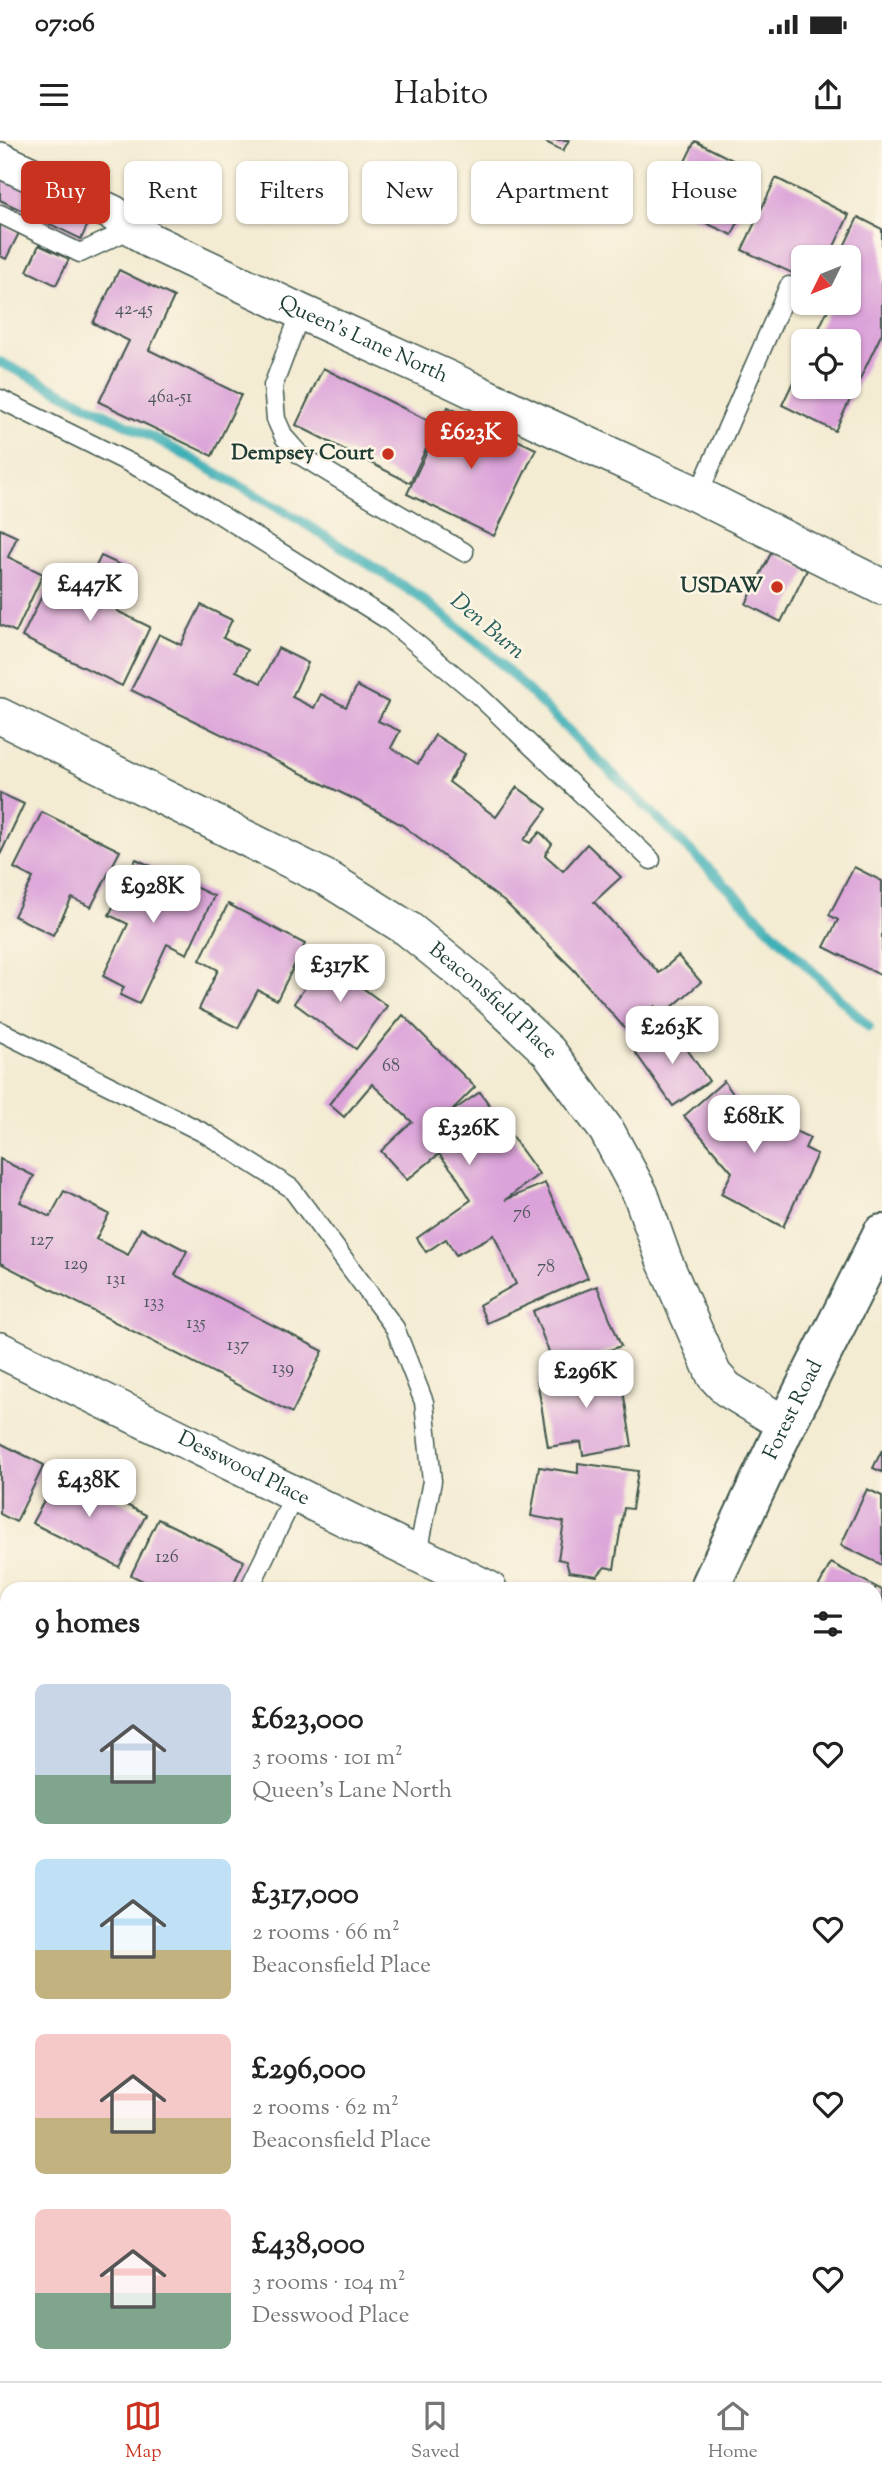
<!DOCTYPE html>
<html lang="en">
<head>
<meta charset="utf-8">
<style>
  body { margin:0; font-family:"Sorts Mill Goudy",serif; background:#f2f2f2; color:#222; height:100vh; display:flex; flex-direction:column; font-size:26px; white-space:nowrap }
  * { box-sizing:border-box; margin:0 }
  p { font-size:23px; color:#767676 }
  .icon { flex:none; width:38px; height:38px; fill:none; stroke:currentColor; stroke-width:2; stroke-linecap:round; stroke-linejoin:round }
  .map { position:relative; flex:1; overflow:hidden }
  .sheet { position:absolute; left:0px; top:1442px; width:882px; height:800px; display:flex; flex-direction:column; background:#fff; border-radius:21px 21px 0 0; box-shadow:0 2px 5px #0004 }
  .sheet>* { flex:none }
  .hud { position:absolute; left:21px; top:21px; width:840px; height:63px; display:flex; gap:14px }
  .needle { width:46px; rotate:227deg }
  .tools { position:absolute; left:791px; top:105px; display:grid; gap:14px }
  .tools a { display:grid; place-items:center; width:70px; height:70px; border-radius:10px; background:#fff; box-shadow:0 2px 5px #0004; font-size:35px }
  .price { position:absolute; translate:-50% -60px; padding:0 16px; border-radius:14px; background:#fff; color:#222; font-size:23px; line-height:46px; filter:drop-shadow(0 2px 4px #0008) }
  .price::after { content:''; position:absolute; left:50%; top:42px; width:21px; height:16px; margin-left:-10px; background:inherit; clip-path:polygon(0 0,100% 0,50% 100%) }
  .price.current { background:#c8321e; color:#fff }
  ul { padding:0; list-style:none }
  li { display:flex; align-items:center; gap:21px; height:175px; padding:0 35px }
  li span { display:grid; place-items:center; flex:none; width:196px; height:140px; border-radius:10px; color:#555 }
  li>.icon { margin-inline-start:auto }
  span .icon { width:84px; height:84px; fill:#fffc; stroke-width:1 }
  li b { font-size:30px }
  h2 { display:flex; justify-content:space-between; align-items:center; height:84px; padding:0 35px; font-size:30px }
  .pill { padding:0 24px; border-radius:10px; background:#fff; box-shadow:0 2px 5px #0004; font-size:24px; line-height:63px }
  .pill.current { background:#c8321e; color:#fff }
  .status { display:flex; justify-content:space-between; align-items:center; height:49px; padding:0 35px; background:#fff; direction:ltr }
  .status svg { height:19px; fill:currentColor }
  header { display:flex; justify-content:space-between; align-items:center; height:91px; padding:0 35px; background:#fff; font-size:32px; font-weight:600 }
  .menu { display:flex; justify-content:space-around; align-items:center; height:98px; border-top:2px solid #e0e0e0; background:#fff; font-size:19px; color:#767676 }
  .menu a { display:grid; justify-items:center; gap:4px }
  .menu .current { color:#c8321e }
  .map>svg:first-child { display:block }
  .green { fill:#91e09f; stroke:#588e6a; stroke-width:2 }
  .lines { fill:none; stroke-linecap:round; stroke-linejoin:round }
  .stream { stroke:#3fb0b7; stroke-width:10 }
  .building { fill:#dba3d9 }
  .service-casing { stroke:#3f574c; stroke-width:21 }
  .minor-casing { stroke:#3f574c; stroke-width:38 }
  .tertiary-casing { stroke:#3f574c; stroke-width:42 }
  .service { stroke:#fff; stroke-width:18 }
  .minor { stroke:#fff; stroke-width:35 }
  .tertiary { stroke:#fff; stroke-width:38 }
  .poi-dot { fill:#c8321e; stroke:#fcf5e5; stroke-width:2.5 }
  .labels { text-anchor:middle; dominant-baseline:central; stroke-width:5; stroke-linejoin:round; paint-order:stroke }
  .number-label { font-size:18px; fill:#4e565d }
  .street-label { font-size:21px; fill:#1f3d34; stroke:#fcf5e5 }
  .poi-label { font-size:21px; font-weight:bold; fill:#1f3d34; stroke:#fcf5e5; text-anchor:end }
  .water-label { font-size:23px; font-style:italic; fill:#29605b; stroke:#fcf5e5 }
</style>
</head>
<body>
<div class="status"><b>07:06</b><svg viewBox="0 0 49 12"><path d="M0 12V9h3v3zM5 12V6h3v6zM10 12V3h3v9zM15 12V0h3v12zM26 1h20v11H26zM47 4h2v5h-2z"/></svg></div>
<header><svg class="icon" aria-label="menu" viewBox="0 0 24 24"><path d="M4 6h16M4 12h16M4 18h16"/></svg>Habito<svg class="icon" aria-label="share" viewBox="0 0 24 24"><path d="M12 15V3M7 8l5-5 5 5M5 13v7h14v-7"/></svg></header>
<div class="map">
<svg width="882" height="2241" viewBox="0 0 882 2241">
  <rect width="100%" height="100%" fill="#fcf5e5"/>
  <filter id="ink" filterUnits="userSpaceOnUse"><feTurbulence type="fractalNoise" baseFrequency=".0143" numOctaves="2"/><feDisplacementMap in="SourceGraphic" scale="14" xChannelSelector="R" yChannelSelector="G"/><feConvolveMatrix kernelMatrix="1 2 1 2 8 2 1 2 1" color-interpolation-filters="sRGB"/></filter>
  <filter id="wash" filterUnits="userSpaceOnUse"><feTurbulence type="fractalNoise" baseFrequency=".00686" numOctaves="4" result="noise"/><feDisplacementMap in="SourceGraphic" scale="28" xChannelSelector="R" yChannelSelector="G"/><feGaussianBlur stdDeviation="1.57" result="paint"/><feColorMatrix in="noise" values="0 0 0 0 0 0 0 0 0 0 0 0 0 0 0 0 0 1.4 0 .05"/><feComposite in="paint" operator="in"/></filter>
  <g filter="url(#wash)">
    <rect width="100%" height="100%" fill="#f3ebd2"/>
    <polygon class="green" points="0,1857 7,1861 7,2019 0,2033"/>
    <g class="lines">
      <polyline class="stream" points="0,222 160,301 301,381 417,455 487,510 869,887"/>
    </g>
    <g id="blocks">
      <g class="building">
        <polygon points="542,0 569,0 563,11"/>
        <polygon points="695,1 760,34 732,95 664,64"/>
        <polygon points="0,29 93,74 81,99 0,60"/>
        <polygon points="776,38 849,75 829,117 803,117 803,138 742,110"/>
        <polygon points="858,77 882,89 882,193 835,291 782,265 803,221 803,247 849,247 849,201 813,201 831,163 849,163 849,117 839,117"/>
        <polygon points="0,84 19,93 6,119 0,116"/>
        <polygon points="39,105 69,119 56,145 27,131"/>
        <polygon points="119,130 174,157 149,210 241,255 212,316 99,262 129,201 93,183"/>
        <polygon points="323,228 437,285 410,343 296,285"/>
        <polygon points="448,267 536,309 494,396 407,354"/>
        <polygon points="0,389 17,397 8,417 43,434 16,492 0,485"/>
        <polygon points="772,411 807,430 781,482 746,464"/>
        <polygon points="101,416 136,432 117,471 150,487 122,546 22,497 50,439 82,455"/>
        <polygon points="201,465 232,480 223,498 247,510 236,531 261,543 278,508 308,523 292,557 314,568 321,554 346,567 357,546 388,562 378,581 400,591 391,608 418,624 435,595 465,614 449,642 496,677 517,647 547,669 524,700 530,703 540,692 552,704 545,715 563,731 587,704 621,737 594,762 659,833 678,816 701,842 663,875 655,866 627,891 574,830 506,763 402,685 364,664 131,550 159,494 181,505"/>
        <polygon points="0,653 24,664 0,715"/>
        <polygon points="42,672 120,711 91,767 72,758 53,795 14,776 33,738 14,728"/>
        <polygon points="136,719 214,756 187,814 167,804 139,864 120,855 124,847 103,836 128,784 109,775"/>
        <polygon points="854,727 882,741 882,836 824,807 838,780 829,775"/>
        <polygon points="228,764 305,804 277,860 258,850 238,888 199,869 218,830 200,820"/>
        <polygon points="325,820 387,866 356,909 294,863"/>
        <polygon points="403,875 475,947 447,975 480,952 539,1034 505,1060 545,1043 588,1138 487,1183 479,1165 516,1144 494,1095 456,1115 446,1099 426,1112 417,1098 471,1060 455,1034 439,1014 407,1040 381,1011 412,982 372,944 344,977 329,964"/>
        <polygon points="671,886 709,941 673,966 635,912"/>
        <polygon points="724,941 753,982 774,994 779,983 810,998 805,1008 817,1014 783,1087 721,1054 732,1032 684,976"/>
        <polygon points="0,1019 34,1036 20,1062 50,1077 64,1051 86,1062 109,1074 96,1099 128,1115 141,1088 162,1098 187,1111 175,1135 323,1211 292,1273 0,1123"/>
        <polygon points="597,1146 621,1206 556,1230 533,1171"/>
        <polygon points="619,1225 632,1306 583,1315 581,1302 548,1307 537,1239"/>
        <polygon points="0,1303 44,1325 16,1382 0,1374"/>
        <polygon points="882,1310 882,1332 873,1328"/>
        <polygon points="578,1323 638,1331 632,1369 624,1368 614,1429 605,1427 597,1436 569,1432 566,1421 558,1419 564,1382 531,1376 539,1327 578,1333"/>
        <polygon points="60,1331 146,1375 119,1427 32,1383"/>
        <polygon points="867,1349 882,1356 882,1425 841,1405"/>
        <polygon points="158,1379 244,1421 231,1449 159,1449 131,1435"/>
        <polygon points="831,1423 882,1450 882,1489 877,1499 882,1502 882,1526 875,1522 875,1449 817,1449"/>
        <polygon points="875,1604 882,1606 882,1643 875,1642"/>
        <polygon points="0,1639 7,1642 7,1714 0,1710"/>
        <rect x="875" y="1697" width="7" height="38"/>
        <polygon points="882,1796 882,1860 875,1861 875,1797"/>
        <polygon points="875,1939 882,1951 882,2117 875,2102"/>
        <polygon points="149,2235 219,2235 216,2241 146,2241"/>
        <polygon points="425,2235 491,2235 504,2241 422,2241"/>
      </g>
    </g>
  </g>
  <g filter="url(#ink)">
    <use href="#blocks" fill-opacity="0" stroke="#3f574c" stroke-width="2"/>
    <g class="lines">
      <g class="service-casing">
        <g id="service">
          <polyline points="0,74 80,113 133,88"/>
          <polyline points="301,172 273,246 276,279 284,297 300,315 354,348 464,412"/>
          <polyline points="0,259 168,342 388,480 476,553 651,720"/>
          <polyline points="698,355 789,146"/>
          <polyline points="0,891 206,994 291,1048 395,1188 424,1262 432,1341 418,1414"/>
          <polyline points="249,1449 295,1354"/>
          <polyline points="0,1532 7,1535"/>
          <polyline points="0,2104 7,2089"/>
        </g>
      </g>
      <g class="minor-casing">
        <g id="minor">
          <path id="s1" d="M0,20L113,73L151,101L301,172L449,239L545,285L698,355L882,447"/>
          <path id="s2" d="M0,576L330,740L408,789L480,847L549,912L607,991L641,1055L664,1120L714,1235L727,1249L786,1285"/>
          <path id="s3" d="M0,1210L489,1449"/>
          <polyline points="0,1783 7,1787"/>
          <polyline points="822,2235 826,2241"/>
        </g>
      </g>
      <g class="tertiary-casing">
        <g id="tertiary">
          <path id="s4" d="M709,1449L786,1285L882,1094"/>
          <polyline points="316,2241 319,2235"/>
        </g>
      </g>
      <use href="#service" class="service"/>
      <use href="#minor" class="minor"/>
      <use href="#tertiary" class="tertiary"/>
    </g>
  </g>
  <g class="poi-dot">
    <circle cx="388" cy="314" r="7"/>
    <circle cx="777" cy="447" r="7"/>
  </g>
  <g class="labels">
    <g class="number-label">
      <text x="134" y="170">42-45</text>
      <text x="170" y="258">46a-51</text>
      <text x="391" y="927">68</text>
      <text x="522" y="1074">76</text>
      <text x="42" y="1101">127</text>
      <text x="76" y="1125">129</text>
      <text x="546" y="1128">78</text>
      <text x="116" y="1140">131</text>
      <text x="154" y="1163">133</text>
      <text x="196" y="1184">135</text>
      <text x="238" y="1206">137</text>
      <text x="283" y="1229">139</text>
      <text x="167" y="1418">126</text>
    </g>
    <g class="street-label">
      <text stroke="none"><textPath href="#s1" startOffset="406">Queen's Lane North</textPath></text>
      <text stroke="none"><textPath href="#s2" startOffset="572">Beaconsfield Place</textPath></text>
      <text stroke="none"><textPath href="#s4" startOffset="198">Forest Road</textPath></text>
      <text stroke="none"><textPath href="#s3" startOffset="271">Desswood Place</textPath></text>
    </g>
    <g class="poi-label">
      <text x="374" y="314">Dempsey Court</text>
      <text x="763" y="447">USDAW</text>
    </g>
    <g class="water-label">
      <text transform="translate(487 487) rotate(40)">Den Burn</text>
    </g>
  </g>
</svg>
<div class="tools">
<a><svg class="needle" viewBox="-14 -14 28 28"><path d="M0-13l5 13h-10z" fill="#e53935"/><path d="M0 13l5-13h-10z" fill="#767676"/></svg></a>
<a><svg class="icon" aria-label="locate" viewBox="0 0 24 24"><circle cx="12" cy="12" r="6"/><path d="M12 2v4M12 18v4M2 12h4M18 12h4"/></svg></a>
</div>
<b class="price current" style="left:471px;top:331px">£623K</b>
<b class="price" style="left:90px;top:483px">£447K</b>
<b class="price" style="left:153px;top:785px">£928K</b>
<b class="price" style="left:340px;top:864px">£317K</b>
<b class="price" style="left:672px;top:926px">£263K</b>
<b class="price" style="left:754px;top:1015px">£681K</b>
<b class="price" style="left:469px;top:1027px">£326K</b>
<b class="price" style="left:586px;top:1270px">£296K</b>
<b class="price" style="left:89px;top:1379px">£438K</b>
<div class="hud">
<a class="pill current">Buy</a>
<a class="pill">Rent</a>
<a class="pill">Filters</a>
<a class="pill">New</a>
<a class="pill">Apartment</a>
<a class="pill">House</a>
</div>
<section class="sheet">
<h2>9 homes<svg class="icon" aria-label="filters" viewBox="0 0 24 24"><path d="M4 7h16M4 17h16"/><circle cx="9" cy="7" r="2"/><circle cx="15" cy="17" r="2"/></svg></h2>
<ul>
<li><span style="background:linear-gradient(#c9d6e8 65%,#7fa58c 0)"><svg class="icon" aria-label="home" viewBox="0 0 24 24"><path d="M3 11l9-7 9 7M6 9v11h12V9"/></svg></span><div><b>£623,000</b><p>3 rooms · 101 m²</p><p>Queen's Lane North</p></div><svg class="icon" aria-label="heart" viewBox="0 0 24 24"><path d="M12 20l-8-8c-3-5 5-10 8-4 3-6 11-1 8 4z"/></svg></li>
<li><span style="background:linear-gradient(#bfe0f5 65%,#c2b280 0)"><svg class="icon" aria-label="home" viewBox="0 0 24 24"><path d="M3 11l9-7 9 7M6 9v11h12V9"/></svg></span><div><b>£317,000</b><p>2 rooms · 66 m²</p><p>Beaconsfield Place</p></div><svg class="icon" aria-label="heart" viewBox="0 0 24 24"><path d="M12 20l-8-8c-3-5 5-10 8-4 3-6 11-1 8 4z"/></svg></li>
<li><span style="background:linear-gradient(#f6c9c9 60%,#c2b280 0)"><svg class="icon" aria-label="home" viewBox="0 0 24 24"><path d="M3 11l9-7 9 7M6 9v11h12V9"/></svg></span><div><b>£296,000</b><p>2 rooms · 62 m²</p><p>Beaconsfield Place</p></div><svg class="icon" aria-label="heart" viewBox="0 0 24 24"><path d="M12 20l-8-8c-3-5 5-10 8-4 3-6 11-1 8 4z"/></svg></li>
<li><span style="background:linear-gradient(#f6c9c9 60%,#7fa58c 0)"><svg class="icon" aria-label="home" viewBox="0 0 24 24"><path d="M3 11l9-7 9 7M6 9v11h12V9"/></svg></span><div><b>£438,000</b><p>3 rooms · 104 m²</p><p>Desswood Place</p></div><svg class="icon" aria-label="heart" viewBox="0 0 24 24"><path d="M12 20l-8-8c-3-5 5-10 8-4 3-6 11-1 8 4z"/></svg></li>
</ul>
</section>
</div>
<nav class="menu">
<a class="current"><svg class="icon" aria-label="map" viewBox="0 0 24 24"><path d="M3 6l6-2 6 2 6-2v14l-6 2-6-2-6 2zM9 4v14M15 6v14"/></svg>Map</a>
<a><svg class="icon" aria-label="saved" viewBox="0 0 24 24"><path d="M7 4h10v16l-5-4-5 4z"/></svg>Saved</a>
<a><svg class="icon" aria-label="home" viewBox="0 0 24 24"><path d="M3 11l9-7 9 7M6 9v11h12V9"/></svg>Home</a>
</nav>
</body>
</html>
